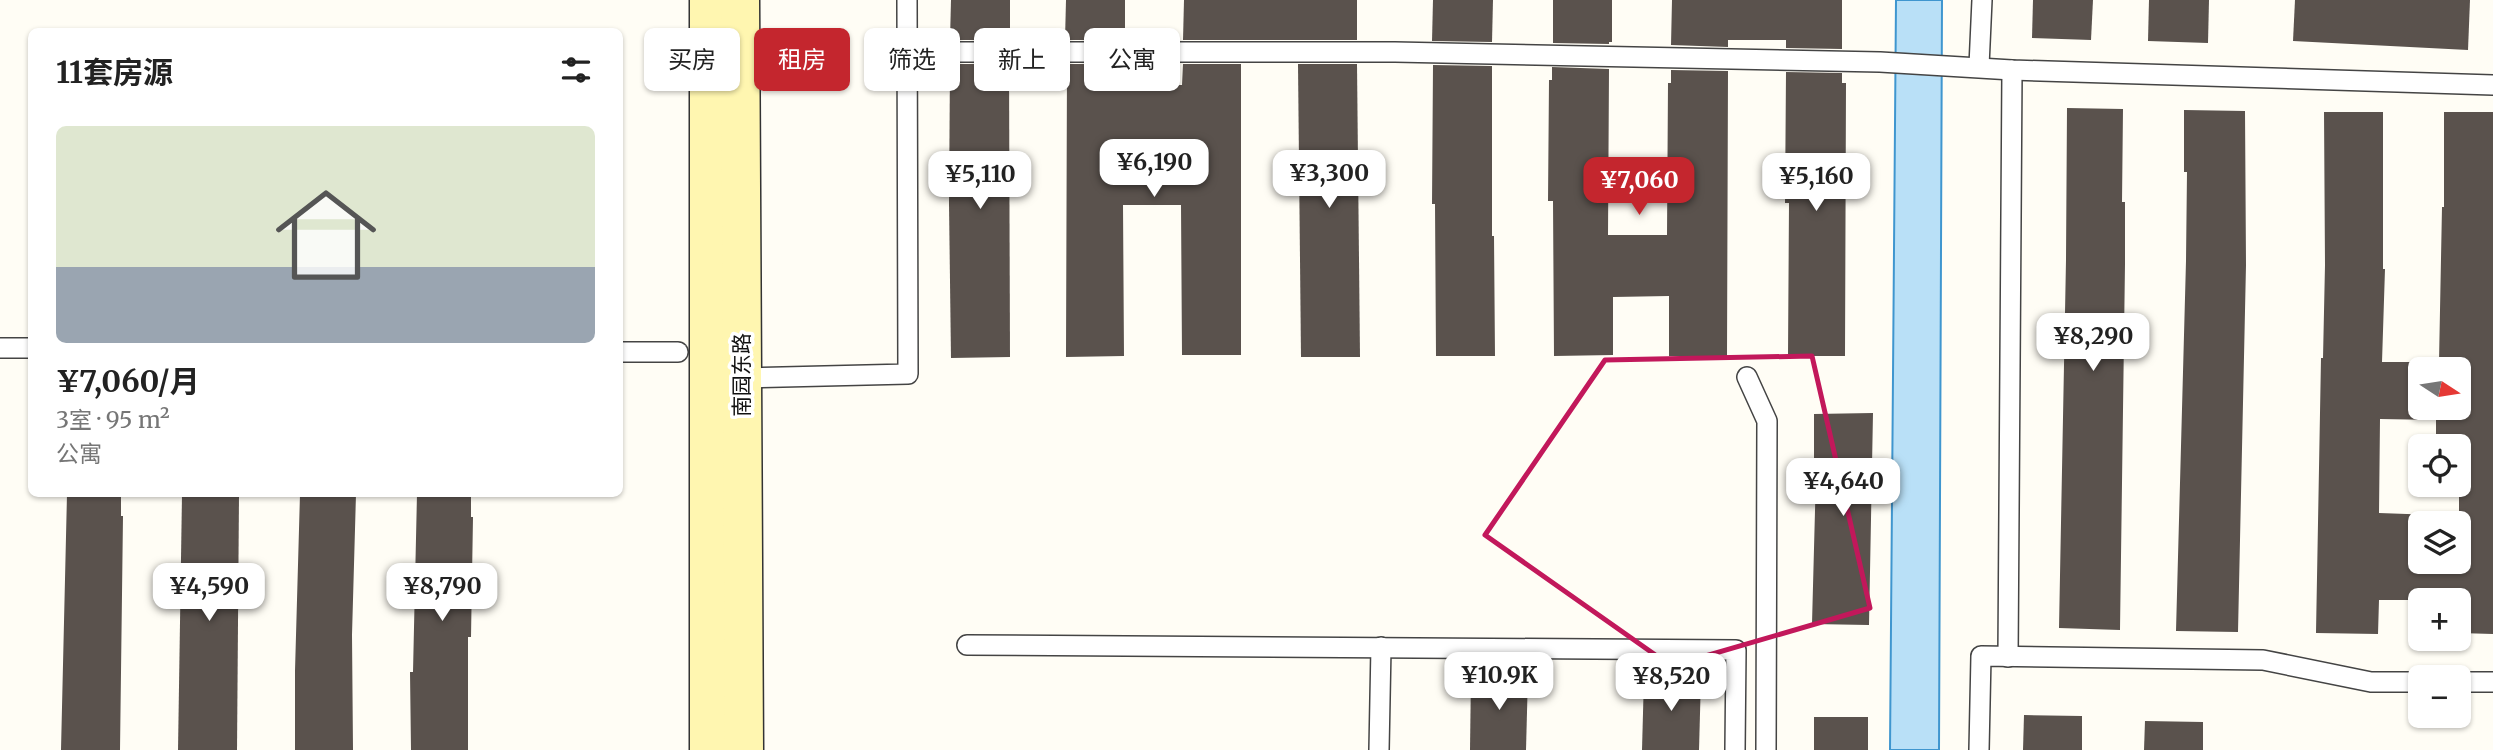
<!DOCTYPE html>
<html lang="zh">
<head>
<meta charset="utf-8">
<style>
  body { margin:0; font-family:Merriweather,"Noto Sans SC",serif; background:#f2f2f2; color:#222; height:100vh; display:flex; flex-direction:column; font-size:26px; white-space:nowrap }
  * { box-sizing:border-box; margin:0 }
  p { font-size:23px; color:#767676 }
  .icon { flex:none; width:38px; height:38px; fill:none; stroke:currentColor; stroke-width:2; stroke-linecap:round; stroke-linejoin:round }
  .map { position:relative; flex:1; overflow:hidden }
  .drawer { position:absolute; left:28px; top:28px; width:595px; height:469px; display:flex; flex-direction:column; background:#fff; border-radius:10px; box-shadow:0 2px 5px #0004 }
  .drawer>* { flex:none }
  .top-card { position:absolute; left:644px; top:28px; width:665px; height:63px; display:flex; gap:14px }
  .needle { width:46px; rotate:102deg }
  .tools { position:absolute; left:2408px; top:357px; display:grid; gap:14px }
  .tools a { display:grid; place-items:center; width:63px; height:63px; border-radius:10px; background:#fff; box-shadow:0 2px 5px #0004; font-size:35px }
  .price { position:absolute; translate:-50% -60px; padding:0 16px; border-radius:14px; background:#fff; color:#222; font-size:23px; line-height:46px; filter:drop-shadow(0 2px 4px #0008) }
  .price::after { content:''; position:absolute; left:50%; top:42px; width:21px; height:16px; margin-left:-10px; background:inherit; clip-path:polygon(0 0,100% 0,50% 100%) }
  .price.current { background:#c4262e; color:#fff }
  ul { padding:0; list-style:none }
  li { display:grid; align-content:center; gap:14px; height:371px; padding:0 28px }
  li+li { border-top:2px solid #e0e0e0 }
  li span { display:grid; place-items:center; height:217px; border-radius:10px; color:#555 }
  li>.icon { margin-inline-start:auto }
  span .icon { width:126px; height:126px; fill:#fffc; stroke-width:1 }
  li b { font-size:30px }
  h2 { display:flex; justify-content:space-between; align-items:center; height:84px; padding:0 28px; font-size:30px }
  .tag { padding:0 24px; border-radius:10px; background:#fff; box-shadow:0 2px 5px #0004; font-size:24px; line-height:63px }
  .tag.current { background:#c4262e; color:#fff }
  .map>svg:first-child { display:block }
  .water { fill:#b9e0f7; stroke:#3f96cf; stroke-width:2 }
  .building { fill:#5a524d; fill-rule:evenodd }
  .lines { fill:none; stroke-linecap:round; stroke-linejoin:round }
  .service-casing { stroke:#444; stroke-width:22 }
  .secondary-casing { stroke:#333; stroke-width:41 }
  .service { stroke:#fff; stroke-width:19 }
  .secondary { stroke:#fff6b0; stroke-width:38 }
  .marked { fill:none; stroke:#c2185b; stroke-width:5; stroke-linejoin:round }
  .labels { text-anchor:middle; dominant-baseline:central; stroke-width:7; stroke-linejoin:round; paint-order:stroke }
  .street-label { font-size:21px; fill:#111; stroke:#fff }
</style>
</head>
<body>
<div class="map">
<svg width="2493" height="750" viewBox="0 0 2493 750">
  <rect width="100%" height="100%" fill="#fffdf5"/>
  <polygon class="water" points="1896,0 1942,0 1939,750 1890,750"/>
  <g class="building">
    <polygon points="951,0 1010,0 1010,40 950,40"/>
    <polygon points="1066,0 1125,0 1125,40 1065,40"/>
    <polygon points="1184,0 1357,0 1357,40 1183,40"/>
    <polygon points="1433,0 1493,0 1492,42 1432,41"/>
    <polygon points="1553,0 1612,0 1612,42 1609,42 1609,44 1553,43"/>
    <polygon points="1672,0 1842,0 1842,49 1786,48 1786,40 1728,40 1728,47 1671,45"/>
    <polygon points="2033,0 2093,0 2091,40 2032,38"/>
    <polygon points="2149,0 2209,0 2208,43 2148,41"/>
    <polygon points="2295,0 2470,0 2468,50 2293,41"/>
    <polygon points="950,64 1009,64 1010,357 951,358 949,204"/>
    <polygon points="1067,64 1125,64 1124,84 1182,85 1183,64 1241,64 1241,355 1182,355 1181,205 1123,205 1124,356 1066,357"/>
    <polygon points="1298,64 1357,64 1360,357 1301,357"/>
    <polygon points="1433,65 1492,66 1492,236 1494,236 1495,356 1436,356 1435,204 1432,204"/>
    <polygon points="1552,67 1609,69 1608,235 1667,235 1668,83 1671,83 1671,70 1728,71 1727,356 1669,356 1669,296 1613,297 1613,355 1554,356 1553,201 1548,201 1549,80 1552,80"/>
    <polygon points="1786,72 1842,73 1842,83 1846,83 1845,356 1788,356 1789,203 1785,203"/>
    <polygon points="2067,108 2123,109 2122,202 2125,202 2125,264 2120,630 2059,628 2066,260"/>
    <polygon points="2184,110 2245,111 2246,265 2238,632 2176,631 2186,261 2187,172 2184,172"/>
    <path d="M2324,112H2383V269H2385L2382,362H2439L2442,207H2444V112H2493V634L2459,633V600H2379L2378,634L2316,633L2321,358H2323L2325,265ZM2420,369H2459V408H2420ZM2380,419L2436,420V446H2459V512H2435V515L2379,513ZM2420,523H2459V562H2420Z"/>
    <polygon points="1873,413 1869,625 1812,624 1816,473 1814,473 1814,414"/>
    <polygon points="67,494 121,494 121,516 123,516 120,750 61,750"/>
    <polygon points="182,494 239,494 237,750 178,750"/>
    <polygon points="300,494 356,494 352,635 353,750 295,750 295,671"/>
    <polygon points="417,494 471,494 471,517 473,517 471,637 468,637 468,750 411,750 410,672 413,672"/>
    <polygon points="1471,673 1528,674 1526,750 1470,750"/>
    <polygon points="1644,676 1701,677 1699,750 1642,750"/>
    <polygon points="2024,715 2082,716 2082,750 2023,750"/>
    <rect x="1814" y="717" width="54" height="33"/>
    <polygon points="2145,721 2203,722 2203,750 2144,750"/>
  </g>
  <g class="lines">
    <g class="service-casing">
      <g id="service">
        <polyline points="906,52 1395,52 1880,62 2012,70 2493,85"/>
        <polyline points="1979,66 1982,0"/>
        <polyline points="0,348 32,348"/>
        <polyline points="620,352 678,352"/>
        <polyline points="1747,377 1767,421 1766,750"/>
        <polyline points="741,378 908,374 907,0"/>
        <polyline points="967,645 1736,650 1735,750"/>
        <polyline points="2008,657 2012,70"/>
        <polyline points="2459,682 2493,682"/>
        <polyline points="1379,750 1381,647"/>
        <polyline points="1979,750 1981,656 2263,660 2371,682 2420,682"/>
      </g>
    </g>
    <g class="secondary-casing">
      <g id="secondary">
        <polyline points="709,0 709,750"/>
        <polyline points="740,0 744,750"/>
      </g>
    </g>
    <use href="#service" class="service"/>
    <use href="#secondary" class="secondary"/>
  </g>
  <path class="marked" d="M1812,356L1870,608L1671,666L1485,535L1605,360Z"/>
  <g class="labels">
    <g class="street-label">
      <text transform="translate(741 375) rotate(-90)">南园东路</text>
    </g>
  </g>
</svg>
<div class="tools">
<a><svg class="needle" viewBox="-14 -14 28 28"><path d="M0-13l5 13h-10z" fill="#e53935"/><path d="M0 13l5-13h-10z" fill="#767676"/></svg></a>
<a><svg class="icon" aria-label="locate" viewBox="0 0 24 24"><circle cx="12" cy="12" r="6"/><path d="M12 2v4M12 18v4M2 12h4M18 12h4"/></svg></a>
<a><svg class="icon" aria-label="layers" viewBox="0 0 24 24"><path d="M12 4l9 5-9 5-9-5zM3 14l9 5 9-5"/></svg></a>
<a>+</a>
<a>−</a>
</div>
<b class="price" style="left:1154px;top:199px">¥6,190</b>
<b class="price" style="left:1329px;top:210px">¥3,300</b>
<b class="price" style="left:980px;top:211px">¥5,110</b>
<b class="price" style="left:1816px;top:213px">¥5,160</b>
<b class="price current" style="left:1639px;top:217px">¥7,060</b>
<b class="price" style="left:2093px;top:373px">¥8,290</b>
<b class="price" style="left:1843px;top:518px">¥4,640</b>
<b class="price" style="left:209px;top:623px">¥4,590</b>
<b class="price" style="left:442px;top:623px">¥8,790</b>
<b class="price" style="left:1499px;top:712px">¥10.9K</b>
<b class="price" style="left:1671px;top:713px">¥8,520</b>
<div class="top-card">
<a class="tag">买房</a>
<a class="tag current">租房</a>
<a class="tag">筛选</a>
<a class="tag">新上</a>
<a class="tag">公寓</a>
</div>
<section class="drawer">
<h2>11套房源<svg class="icon" aria-label="filters" viewBox="0 0 24 24"><path d="M4 7h16M4 17h16"/><circle cx="9" cy="7" r="2"/><circle cx="15" cy="17" r="2"/></svg></h2>
<ul>
<li><span style="background:linear-gradient(#dfe7d0 65%,#9aa5b1 0)"><svg class="icon" aria-label="home" viewBox="0 0 24 24"><path d="M3 11l9-7 9 7M6 9v11h12V9"/></svg></span><div><b>¥7,060/月</b><p>3室 · 95 m²</p><p>公寓</p></div></li>
</ul>
</section>
</div>
</body>
</html>
